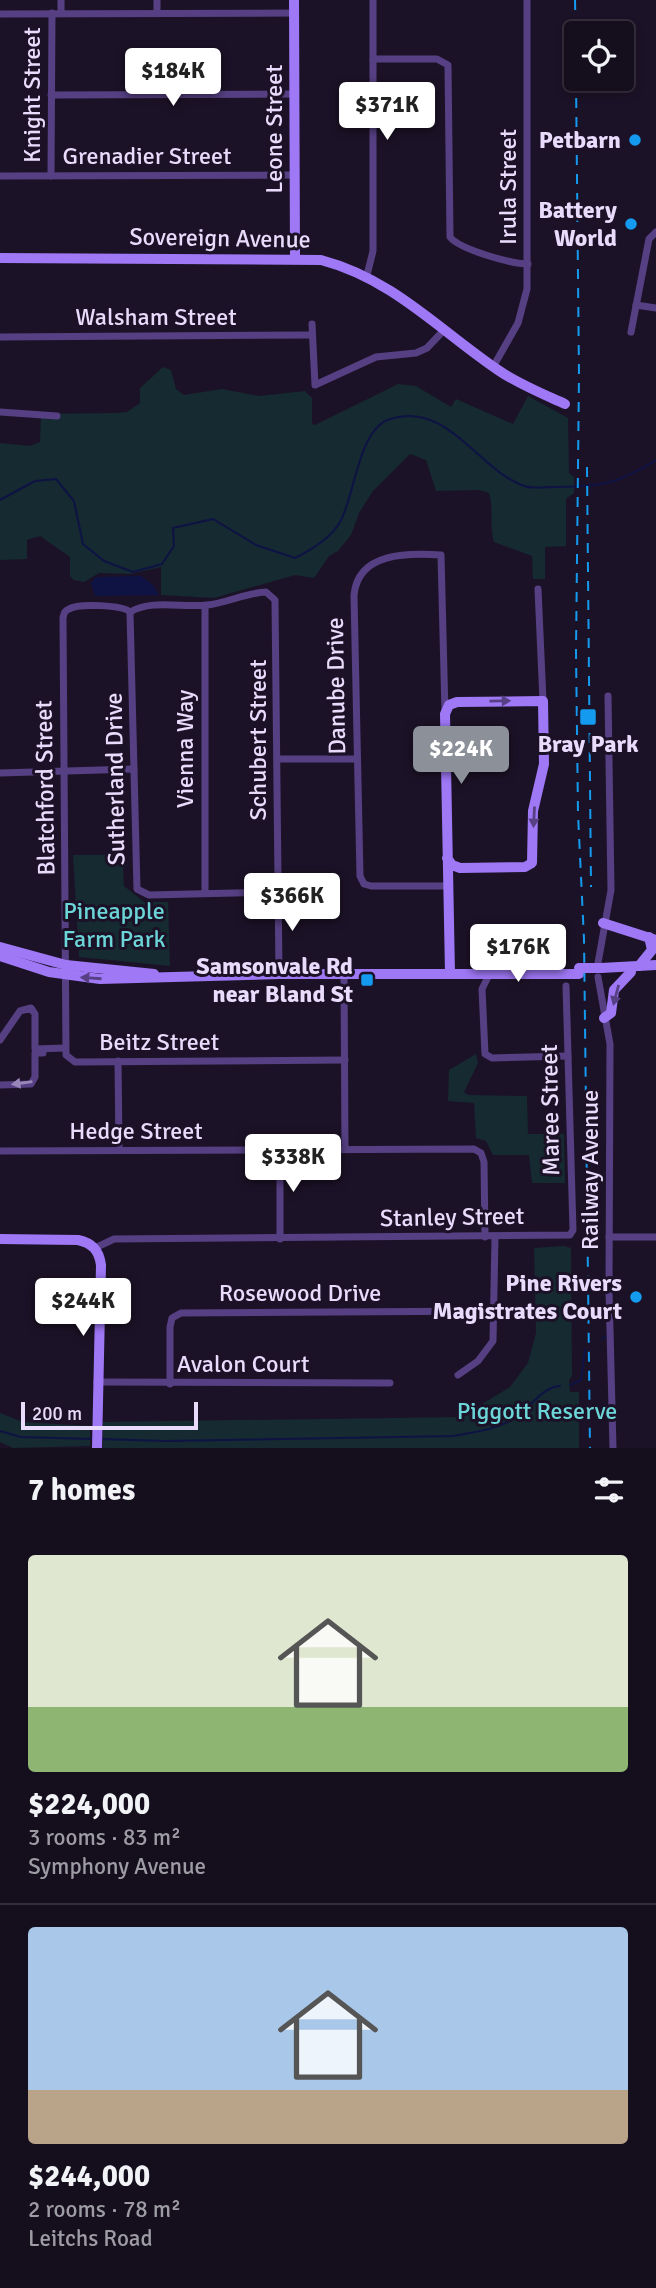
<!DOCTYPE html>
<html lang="en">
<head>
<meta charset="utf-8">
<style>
  body { margin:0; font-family:Signika,sans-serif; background:#221c2a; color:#f1f3f6; height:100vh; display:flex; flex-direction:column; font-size:26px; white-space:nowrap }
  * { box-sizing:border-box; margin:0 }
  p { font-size:23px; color:#9d9ca4 }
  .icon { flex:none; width:38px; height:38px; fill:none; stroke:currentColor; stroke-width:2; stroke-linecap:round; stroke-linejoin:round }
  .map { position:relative; height:1448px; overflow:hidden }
  .details { display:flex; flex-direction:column; background:#150e1d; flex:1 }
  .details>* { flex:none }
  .controls { position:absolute; left:564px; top:21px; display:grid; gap:14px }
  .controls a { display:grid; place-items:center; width:70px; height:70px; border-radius:7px; background:#150e1d; box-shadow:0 4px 10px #0003,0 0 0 2px #342e3b; font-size:35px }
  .scale { position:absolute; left:21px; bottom:18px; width:177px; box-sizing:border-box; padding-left:7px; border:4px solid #e8dbfc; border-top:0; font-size:19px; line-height:24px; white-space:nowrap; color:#e8dbfc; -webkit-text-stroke:5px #1c1227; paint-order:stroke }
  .price { position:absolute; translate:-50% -60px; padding:0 16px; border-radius:7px; background:#fff; color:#222; font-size:23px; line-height:46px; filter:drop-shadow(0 2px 4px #0008) }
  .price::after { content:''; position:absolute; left:50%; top:42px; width:21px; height:16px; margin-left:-10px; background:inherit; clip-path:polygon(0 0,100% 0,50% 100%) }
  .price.active { background:#8c9099; color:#fff }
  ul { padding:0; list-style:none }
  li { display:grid; align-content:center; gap:14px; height:371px; padding:0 28px }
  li+li { border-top:2px solid #342e3b }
  li span { display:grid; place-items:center; height:217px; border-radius:7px; color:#555 }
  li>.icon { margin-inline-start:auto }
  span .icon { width:126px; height:126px; fill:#fffc; stroke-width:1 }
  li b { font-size:30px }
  h2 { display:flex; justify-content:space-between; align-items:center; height:84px; padding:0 28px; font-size:30px }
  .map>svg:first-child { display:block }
  .green { fill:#152a31 }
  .water { fill:#0e1344 }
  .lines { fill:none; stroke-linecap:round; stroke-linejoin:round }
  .stream { stroke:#0e1344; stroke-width:2 }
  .street { stroke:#564083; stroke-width:7 }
  .secondary { stroke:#9f78f6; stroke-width:10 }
  .rail { stroke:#149bef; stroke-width:2; stroke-dasharray:10 9; stroke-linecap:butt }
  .secondary-bridge { stroke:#9f78f6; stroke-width:10 }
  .oneway { fill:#574084 }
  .oneway2 { fill:#9886b9 }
  .poi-dot { fill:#149bef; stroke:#1c1227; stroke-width:2.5 }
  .labels { text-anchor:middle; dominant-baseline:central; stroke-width:6; stroke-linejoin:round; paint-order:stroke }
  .street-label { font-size:24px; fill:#e8dbfc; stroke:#1c1227 }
  .poi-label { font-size:24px; font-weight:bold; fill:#e8dbfc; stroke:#1c1227; text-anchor:end }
  .park-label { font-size:24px; fill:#6bd5d8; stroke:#1c1227 }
</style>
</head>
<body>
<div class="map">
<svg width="656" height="1448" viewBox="0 0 656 1448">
  <rect width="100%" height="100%" fill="#1c1227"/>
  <g class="green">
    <path d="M163,367L171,370L176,389L184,395L222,389L259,396L305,391L312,398V424L315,425L398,384L416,386L451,407L456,399L513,424L528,396L568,418L569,473L574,477V493L566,499V546L545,547V579H533L532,556L494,542C489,525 494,509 489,493L479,490L436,491L426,460L410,454L373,491L359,513L351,535L338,551L329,556L314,578L295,575L214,598L161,595V567L130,574L99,573L84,582L74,580L70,576V557L40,536L27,540V559L0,560V443L30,446L40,442L41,414L115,413L127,412L140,403V388Z"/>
    <polygon points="73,855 127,855 127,865 123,869 124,886 144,902 168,902 170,966 79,957"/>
    <polygon points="476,1054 478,1063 464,1092 468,1095 527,1096 528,1134 564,1134 565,1183 532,1183 529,1155 493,1155 486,1141 476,1138 474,1103 448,1101 449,1070"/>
    <polygon points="564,1246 571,1248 572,1376 569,1380 570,1392 579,1392 579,1448 103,1448 103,1422 461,1417 510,1387 528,1363 536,1333 534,1248"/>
    <polygon points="0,1413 23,1422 90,1426 90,1446 13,1448 0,1442"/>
  </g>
  <polygon class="water" points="141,576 153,585 159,595 95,596 91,583 96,577"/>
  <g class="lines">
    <g class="stream">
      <path d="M0,500L35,481L56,479L74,501L83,544L104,561L133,572L162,564L174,546L173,528L213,519L256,545L295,558C311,550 331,538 340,522C355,496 358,429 390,419C448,401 477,469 524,486C532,489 546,487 556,487C603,486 615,485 656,460"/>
      <polyline points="602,1339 606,1336"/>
      <polyline points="570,1385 581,1380 585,1349"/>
      <polyline points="0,1431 21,1437 91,1439"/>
      <path d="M100,1439L166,1441L454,1436C474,1432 494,1430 512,1420C528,1411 541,1387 560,1386"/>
    </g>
    <g class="street">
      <polyline points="61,0 61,13"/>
      <polyline points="157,0 157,13"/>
      <polyline points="0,14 294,13"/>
      <path d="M373,59H437L448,65L450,237C459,249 511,264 528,264"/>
      <polyline points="51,95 294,94"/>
      <polyline points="0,176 295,175"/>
      <polyline points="51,176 52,13"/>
      <polyline points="367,275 373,251 373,0"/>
      <polyline points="636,305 656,308"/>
      <polyline points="312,324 315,385 376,357 416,353 427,348 445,329"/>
      <polyline points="631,332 649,239 656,232"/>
      <polyline points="0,337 312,335"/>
      <polyline points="493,367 518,323 527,289 527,0"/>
      <polyline points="0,412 57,416"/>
      <polyline points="538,589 543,701"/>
      <polyline points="205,606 205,893"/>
      <path d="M130,612C123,605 78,603 69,609C64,611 64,614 63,618L66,1055L75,1062L345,1060"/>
      <path d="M130,612C152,599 182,608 207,605C227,603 245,593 266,592L275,600L279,974"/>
      <polyline points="130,612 137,889 149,895 278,892"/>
      <path d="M445,713L441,555C408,553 358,552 354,595L360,876L364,884L371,886H447"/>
      <polyline points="277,759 356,759"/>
      <polyline points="0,773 134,769"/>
      <polyline points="598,963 611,890 608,696"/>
      <polyline points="344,974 345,1149"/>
      <polyline points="489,975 482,989 485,1054 492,1058 568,1056"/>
      <polyline points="598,977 610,1044 609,1290 613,1448"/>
      <polyline points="0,1040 20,1011 31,1008 35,1014 35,1049 65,1048"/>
      <polyline points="118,1061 119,1149"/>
      <polyline points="0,1085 31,1084 35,1077 35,1053 43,1053"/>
      <polyline points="0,1151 474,1149 481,1153 484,1162 485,1237"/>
      <polyline points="609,1237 656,1237"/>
      <polyline points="280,1239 280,1150"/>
      <polyline points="95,1248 114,1239 570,1235 573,1230 566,986"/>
      <polyline points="458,1375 478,1361 493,1341 495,1237"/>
      <polyline points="97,1382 390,1383"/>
      <polyline points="170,1384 170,1327 172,1318 181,1313 495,1311"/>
    </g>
    <g class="secondary">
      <polyline points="294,0 295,258"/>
      <path d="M0,258L321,260C393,279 439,330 498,370C518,384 543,394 565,404"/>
      <polyline points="447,858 452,865 460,868 525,867 532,863 533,811 544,764 543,701 457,702 449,705 445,714 450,973"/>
      <polyline points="603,923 656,940"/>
      <polyline points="0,947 66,965 154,974"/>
      <polyline points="0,956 49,972 100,979 279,974 579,974"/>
      <polyline points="639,966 652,950 649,937"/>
      <polyline points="601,968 656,965"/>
      <polyline points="604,1018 611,1013 614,990 631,972"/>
      <path d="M0,1239L78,1240C92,1243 99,1250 101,1265L97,1448"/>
    </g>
    <g class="rail">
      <polyline points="575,0 576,46"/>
      <polyline points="576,79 579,375 576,651 578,814 584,939 590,1448"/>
      <polyline points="587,467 591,887"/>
    </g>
    <polyline class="secondary-bridge" points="579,968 601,968"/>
  </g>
  <defs><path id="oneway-solid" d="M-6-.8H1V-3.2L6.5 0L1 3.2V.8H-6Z" transform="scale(1.75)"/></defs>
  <g class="oneway">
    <use href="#oneway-solid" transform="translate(500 701) rotate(-1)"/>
    <use href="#oneway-solid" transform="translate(534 817) rotate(93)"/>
    <use href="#oneway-solid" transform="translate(91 978) rotate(-176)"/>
    <use href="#oneway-solid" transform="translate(616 995) rotate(105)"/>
  </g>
  <use class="oneway2" href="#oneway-solid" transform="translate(22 1083) rotate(172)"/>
  <g class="poi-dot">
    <circle cx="635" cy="140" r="7"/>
    <circle cx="631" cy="224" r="7"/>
    <rect x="579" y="708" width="18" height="18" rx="3.5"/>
    <rect x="360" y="973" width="14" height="14" rx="3.5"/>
    <circle cx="636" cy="1297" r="7"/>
  </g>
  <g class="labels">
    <g class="street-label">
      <text transform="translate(32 95) rotate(-90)">Knight Street</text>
      <text transform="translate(274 129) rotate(-90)">Leone Street</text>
      <text x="147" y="156">Grenadier Street</text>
      <text transform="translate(508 187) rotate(-90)">Irula Street</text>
      <text transform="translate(220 238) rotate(1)">Sovereign Avenue</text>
      <text x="156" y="317">Walsham Street</text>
      <text transform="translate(336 686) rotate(-91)">Danube Drive</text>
      <text transform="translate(258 740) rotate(-90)">Schubert Street</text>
      <text transform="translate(185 749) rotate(-90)">Vienna Way</text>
      <text transform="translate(115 779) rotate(-91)">Sutherland Drive</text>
      <text transform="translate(45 788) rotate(-91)">Blatchford Street</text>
      <text x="159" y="1042">Beitz Street</text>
      <text transform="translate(550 1110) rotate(-91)">Maree Street</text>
      <text x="136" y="1131">Hedge Street</text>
      <text transform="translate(590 1170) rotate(-90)">Railway Avenue</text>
      <text transform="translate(452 1217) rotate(-1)">Stanley Street</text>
      <text x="300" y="1293">Rosewood Drive</text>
      <text x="243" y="1364">Avalon Court</text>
    </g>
    <g class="poi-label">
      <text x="621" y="140">Petbarn</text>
      <text x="617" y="210">Battery<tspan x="617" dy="28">World</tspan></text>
      <text x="588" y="744" text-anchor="middle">Bray Park</text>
      <text x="353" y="966">Samsonvale Rd<tspan x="353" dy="28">near Bland St</tspan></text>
      <text x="622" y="1283">Pine Rivers<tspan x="622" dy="28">Magistrates Court</tspan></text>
    </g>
    <g class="park-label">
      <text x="114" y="911">Pineapple<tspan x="114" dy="28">Farm Park</tspan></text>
      <text x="537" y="1411">Piggott Reserve</text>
    </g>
  </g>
</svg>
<div class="controls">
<a><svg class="icon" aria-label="locate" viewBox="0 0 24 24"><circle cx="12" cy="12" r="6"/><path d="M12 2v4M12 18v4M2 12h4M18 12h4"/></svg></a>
</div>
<div class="scale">200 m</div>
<b class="price" style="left:173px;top:108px">$184K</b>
<b class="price" style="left:387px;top:142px">$371K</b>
<b class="price active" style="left:461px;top:786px">$224K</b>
<b class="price" style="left:292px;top:933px">$366K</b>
<b class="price" style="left:518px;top:984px">$176K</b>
<b class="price" style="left:293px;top:1194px">$338K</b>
<b class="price" style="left:83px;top:1338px">$244K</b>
</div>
<section class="details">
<h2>7 homes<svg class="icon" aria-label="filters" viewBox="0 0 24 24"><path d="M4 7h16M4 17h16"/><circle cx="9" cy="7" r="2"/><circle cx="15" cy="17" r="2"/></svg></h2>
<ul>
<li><span style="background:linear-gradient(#dfe7d0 70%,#8fb573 0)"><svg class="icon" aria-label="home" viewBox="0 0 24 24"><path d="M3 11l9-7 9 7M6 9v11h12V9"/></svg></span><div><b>$224,000</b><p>3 rooms · 83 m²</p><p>Symphony Avenue</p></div></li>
<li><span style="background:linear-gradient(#a9c7e8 75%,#b9a48a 0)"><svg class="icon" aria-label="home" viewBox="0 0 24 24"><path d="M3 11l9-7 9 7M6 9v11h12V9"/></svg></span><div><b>$244,000</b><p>2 rooms · 78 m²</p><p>Leitchs Road</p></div></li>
</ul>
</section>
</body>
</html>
